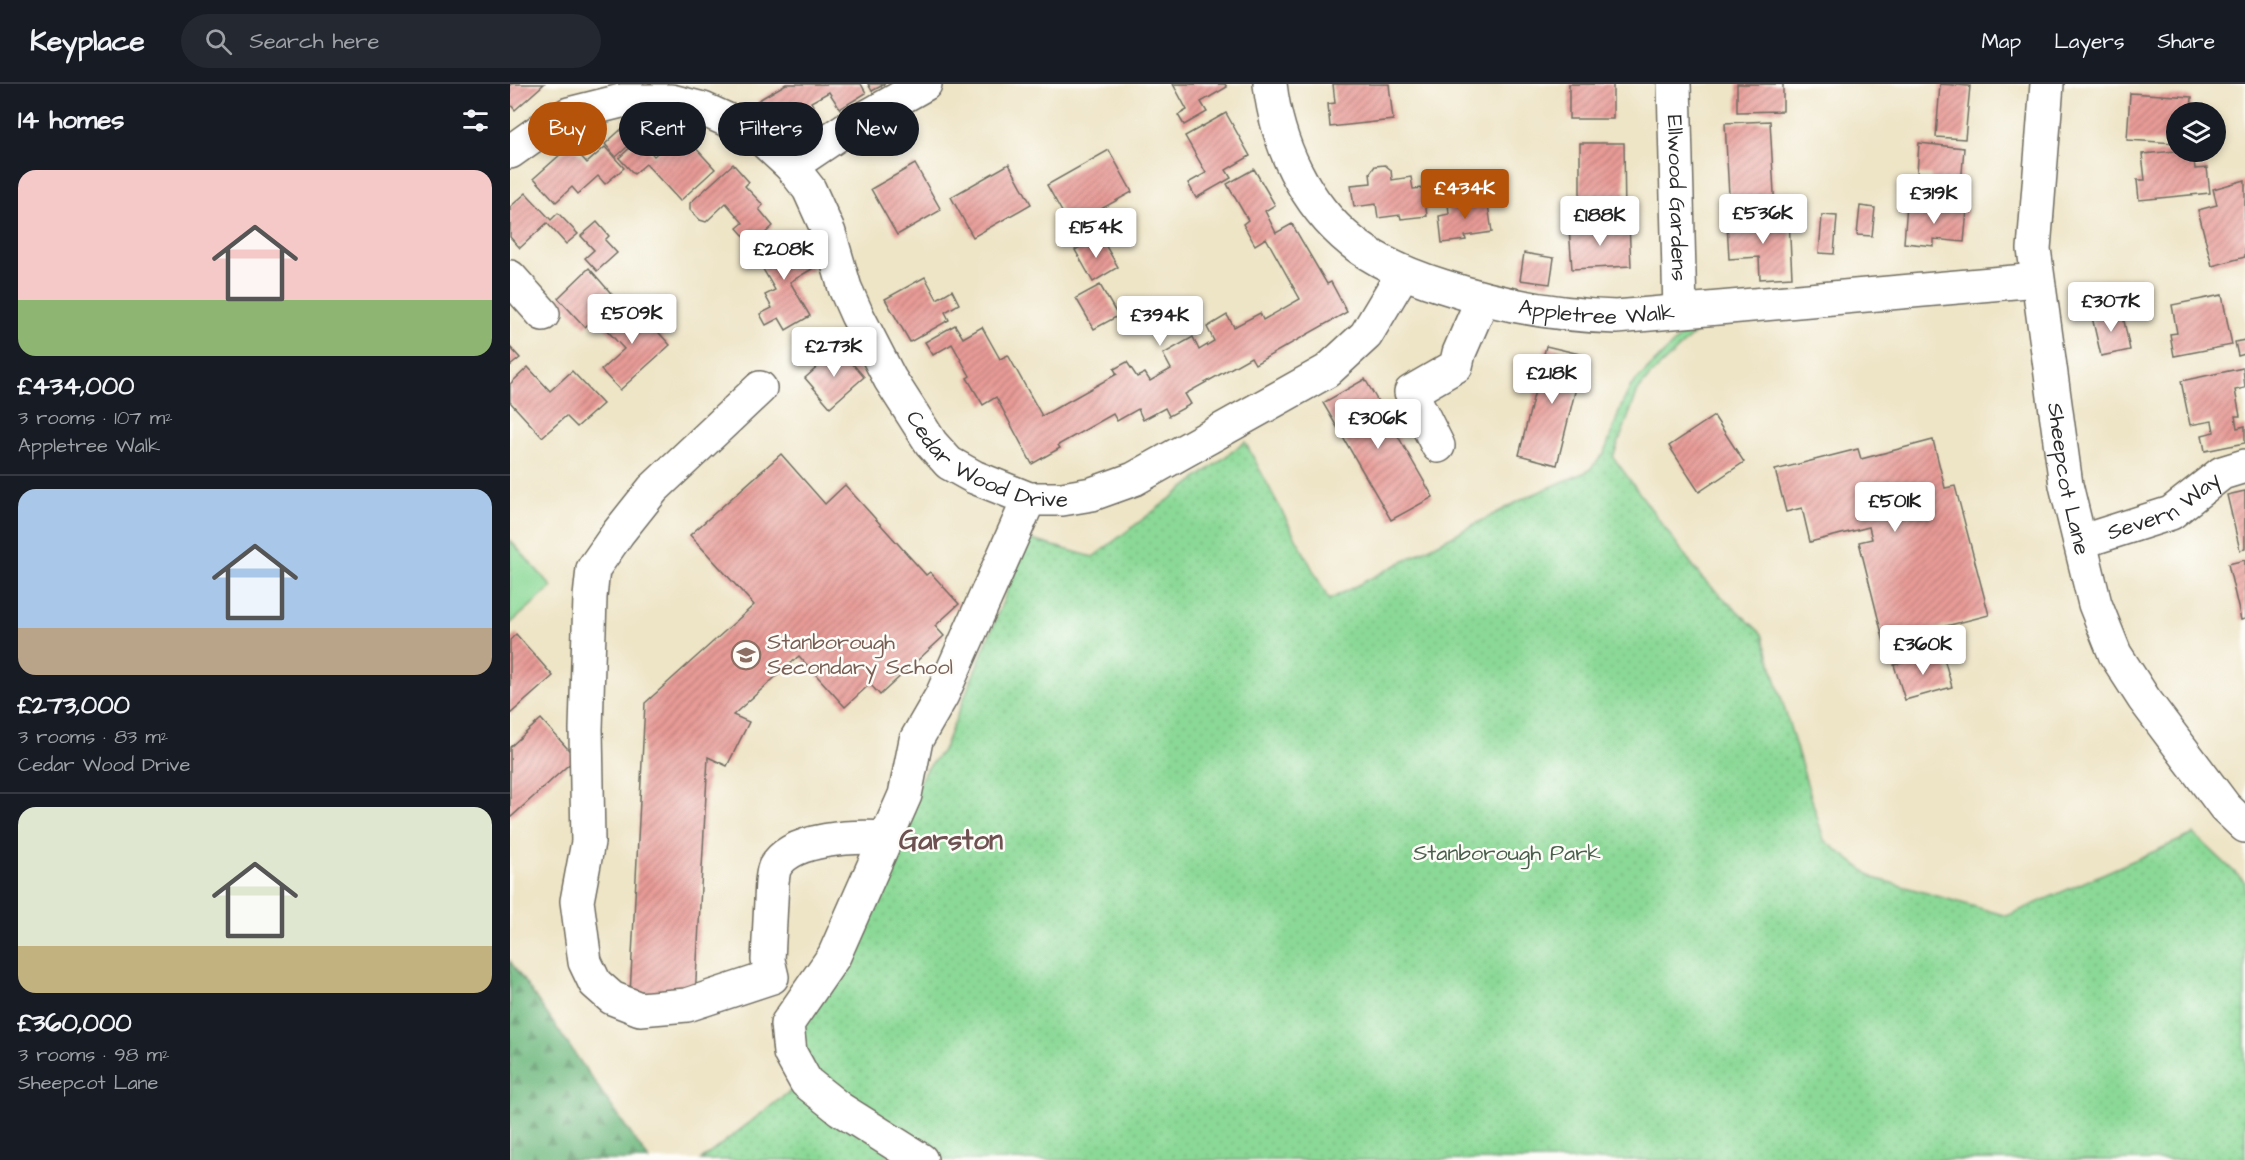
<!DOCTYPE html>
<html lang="en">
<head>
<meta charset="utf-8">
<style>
  body { margin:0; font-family:"Architects Daughter",sans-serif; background:#242831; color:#f1f3f6; height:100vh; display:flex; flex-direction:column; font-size:22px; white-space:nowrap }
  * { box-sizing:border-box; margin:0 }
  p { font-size:20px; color:#9ea1a6 }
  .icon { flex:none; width:33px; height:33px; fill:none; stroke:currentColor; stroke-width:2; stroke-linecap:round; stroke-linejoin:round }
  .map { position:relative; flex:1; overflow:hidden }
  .sheet { display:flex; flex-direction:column; background:#171b24; width:510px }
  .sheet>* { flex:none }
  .top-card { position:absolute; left:18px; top:18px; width:570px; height:54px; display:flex; gap:12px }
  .tools { position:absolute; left:1656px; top:18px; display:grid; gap:12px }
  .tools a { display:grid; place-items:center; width:60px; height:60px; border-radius:50%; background:#171b24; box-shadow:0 3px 9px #0003; font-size:30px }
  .price { position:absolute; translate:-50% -51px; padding:0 14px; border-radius:6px; background:#fff; color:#222; font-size:20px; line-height:39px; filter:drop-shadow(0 2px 3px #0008) }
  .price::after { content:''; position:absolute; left:50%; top:36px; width:18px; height:14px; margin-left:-9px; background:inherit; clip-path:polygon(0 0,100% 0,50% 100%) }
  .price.on { background:#b45309; color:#fff }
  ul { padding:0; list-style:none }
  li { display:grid; align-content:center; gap:12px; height:318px; padding:0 18px }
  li+li { border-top:2px solid #363941 }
  li span { display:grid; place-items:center; height:186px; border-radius:18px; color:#555 }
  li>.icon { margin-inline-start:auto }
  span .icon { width:108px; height:108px; fill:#fffc; stroke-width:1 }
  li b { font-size:26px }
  h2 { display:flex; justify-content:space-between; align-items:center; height:72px; padding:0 18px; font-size:26px }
  .pill { padding:0 21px; border-radius:27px; background:#171b24; box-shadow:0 3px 9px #0003; font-size:21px; line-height:54px }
  .pill.on { background:#b45309; color:#fff }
  header { display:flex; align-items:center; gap:36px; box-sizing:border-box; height:84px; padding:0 30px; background:#171b24; border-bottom:2px solid #363941 }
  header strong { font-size:28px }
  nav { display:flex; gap:33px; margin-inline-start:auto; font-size:21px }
  .search { width:420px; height:54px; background:#242831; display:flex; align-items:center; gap:15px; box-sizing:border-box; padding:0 21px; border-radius:33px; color:#9ea1a6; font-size:22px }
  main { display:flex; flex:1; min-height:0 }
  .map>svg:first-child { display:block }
  .grass { fill:url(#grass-dots); stroke:#5b8261; stroke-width:1.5 }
  .forest { fill:url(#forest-firs); stroke:#4e7256; stroke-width:1.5 }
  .pitch { fill:#8bd997; stroke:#5b8261; stroke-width:1.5 }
  .building { fill:url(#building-hatch) }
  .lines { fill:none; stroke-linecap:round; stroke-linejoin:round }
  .minor-casing { stroke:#6f6c61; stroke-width:36 }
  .minor { stroke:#fff; stroke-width:33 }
  .labels { text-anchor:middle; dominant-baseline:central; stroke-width:5; stroke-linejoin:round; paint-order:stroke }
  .street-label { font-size:22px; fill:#2b2b2b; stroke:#fdfcf7 }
  .education-label { font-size:22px; fill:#785e54; stroke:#fdfcf7; text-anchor:start }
  .park-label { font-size:22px; fill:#485f4b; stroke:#fdfcf7 }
  .district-label { font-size:28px; font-weight:bold; fill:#6d5251; stroke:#fdfcf7 }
</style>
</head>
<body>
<header>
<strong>Keyplace</strong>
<div class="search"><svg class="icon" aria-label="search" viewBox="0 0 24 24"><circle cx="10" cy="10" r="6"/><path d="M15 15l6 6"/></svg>Search here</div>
<nav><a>Map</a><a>Layers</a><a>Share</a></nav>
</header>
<main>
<section class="sheet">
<h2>14 homes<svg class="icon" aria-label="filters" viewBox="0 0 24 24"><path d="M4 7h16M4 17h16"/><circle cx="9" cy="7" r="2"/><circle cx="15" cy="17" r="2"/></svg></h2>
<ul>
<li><span style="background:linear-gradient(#f6c9c9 70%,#8fb573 0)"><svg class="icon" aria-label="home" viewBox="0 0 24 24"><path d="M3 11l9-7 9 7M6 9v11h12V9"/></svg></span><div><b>£434,000</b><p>3 rooms · 107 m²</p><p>Appletree Walk</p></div></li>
<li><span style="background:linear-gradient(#a9c7e8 75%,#b9a48a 0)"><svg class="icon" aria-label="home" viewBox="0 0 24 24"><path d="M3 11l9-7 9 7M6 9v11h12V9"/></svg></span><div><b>£273,000</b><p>3 rooms · 83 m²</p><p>Cedar Wood Drive</p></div></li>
<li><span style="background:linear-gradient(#dfe7d0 75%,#c2b280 0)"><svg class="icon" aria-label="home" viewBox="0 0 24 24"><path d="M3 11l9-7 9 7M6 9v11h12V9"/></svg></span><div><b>£360,000</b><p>3 rooms · 98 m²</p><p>Sheepcot Lane</p></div></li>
</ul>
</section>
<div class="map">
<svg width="1735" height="1076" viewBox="0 0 1735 1076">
  <defs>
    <pattern id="grass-dots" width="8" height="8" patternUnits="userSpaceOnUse" patternTransform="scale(1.5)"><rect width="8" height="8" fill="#8bd997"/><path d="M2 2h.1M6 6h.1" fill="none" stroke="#78ba82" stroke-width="1.8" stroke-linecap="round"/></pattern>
    <pattern id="forest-firs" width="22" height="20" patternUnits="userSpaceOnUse" patternTransform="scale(1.5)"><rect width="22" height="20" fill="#70b980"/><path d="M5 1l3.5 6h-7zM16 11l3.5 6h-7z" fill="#5c9769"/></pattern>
    <pattern id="building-hatch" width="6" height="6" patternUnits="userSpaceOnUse" patternTransform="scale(1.5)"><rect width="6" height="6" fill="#e89b97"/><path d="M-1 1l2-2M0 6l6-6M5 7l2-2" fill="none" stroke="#bc7f7b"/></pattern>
  </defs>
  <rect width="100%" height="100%" fill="#fdfcf7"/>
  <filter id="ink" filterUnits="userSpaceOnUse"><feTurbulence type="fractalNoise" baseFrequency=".0167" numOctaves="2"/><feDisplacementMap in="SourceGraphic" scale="12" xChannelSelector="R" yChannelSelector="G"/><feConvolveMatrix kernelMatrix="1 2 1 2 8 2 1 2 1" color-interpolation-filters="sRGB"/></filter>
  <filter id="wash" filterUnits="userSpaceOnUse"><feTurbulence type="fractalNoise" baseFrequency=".008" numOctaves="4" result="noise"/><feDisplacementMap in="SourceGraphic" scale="24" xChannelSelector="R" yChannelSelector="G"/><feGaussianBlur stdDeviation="1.35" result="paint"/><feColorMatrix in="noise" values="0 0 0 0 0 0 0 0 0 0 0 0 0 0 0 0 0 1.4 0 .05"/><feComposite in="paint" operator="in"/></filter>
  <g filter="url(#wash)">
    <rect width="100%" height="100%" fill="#eee4c6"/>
    <polygon class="grass" points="1184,250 1140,292 1128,307 1103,373 1191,493 1252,550 1314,756 1364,794 1497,832 1684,750 1735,798 1735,1076 191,1076 305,988 294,965 289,941 414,689 434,664 518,455 583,473 735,358 819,516 1015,414 1078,387 1094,370 1112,320 1121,302 1171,252"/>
    <polygon class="forest" points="0,877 139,1076 0,1076"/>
    <polygon class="pitch" points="0,456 42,503 0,540"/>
    <g id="blocks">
      <g class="building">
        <polygon points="0,0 34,0 5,26 0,20"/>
        <polygon points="276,0 351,0 356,9 330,25 319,8 301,18 311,36 285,51 276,37 269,41 247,17"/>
        <polygon points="358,0 375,0 362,7"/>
        <polygon points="663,0 715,0 717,3 691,18 697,28 674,41 668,31 677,26"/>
        <polygon points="823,0 879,0 883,36 820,43 818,20 825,19"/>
        <rect x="1059" y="0" width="44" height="35"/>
        <polygon points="1227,0 1273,0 1273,27 1227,28"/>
        <polygon points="1430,0 1460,2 1455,55 1426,53"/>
        <polygon points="1620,9 1682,13 1681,28 1666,28 1666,59 1617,56"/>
        <polygon points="716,29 740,72 716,86 721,94 686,114 678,99 696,89 675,52"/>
        <polygon points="1260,37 1265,127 1220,129 1215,39"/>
        <polygon points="117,40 128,53 106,73 95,60"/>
        <polygon points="171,48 205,85 170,117 136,80 124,90 109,74 129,55 144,72"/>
        <polygon points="1070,59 1114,59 1115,133 1091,133 1090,122 1070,122"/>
        <polygon points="1409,59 1454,64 1450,114 1419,111 1421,91 1407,90"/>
        <polygon points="61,61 77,79 95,63 114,84 95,100 88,92 68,110 62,103 46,118 24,94"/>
        <polygon points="599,66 622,108 560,142 537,101"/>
        <polygon points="1666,67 1683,68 1685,85 1697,84 1700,109 1629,116 1627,96 1635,96 1632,70"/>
        <polygon points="223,80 239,98 235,102 253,121 249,125 263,142 242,161 227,144 233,139 216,119 196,138 190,136 180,126 180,119"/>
        <polygon points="405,80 431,126 387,151 361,105"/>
        <polygon points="499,80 521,120 463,153 441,113"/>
        <polygon points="875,81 881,86 882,96 901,93 903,105 913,104 917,132 891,135 890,131 868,134 866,120 844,123 841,101 861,99 860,89 865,82"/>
        <polygon points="744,85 765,121 755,127 766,149 782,140 817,200 821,198 837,228 745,280 741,273 675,310 681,320 659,332 655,324 633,336 628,325 607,337 603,330 548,361 550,364 522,380 486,313 473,321 457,294 460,292 442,260 423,271 415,258 445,241 453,254 472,243 490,275 498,271 532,332 607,290 604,285 617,278 627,293 635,289 640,297 661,285 653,270 683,253 689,266 704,257 697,243 717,231 724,243 750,229 753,236 790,215 756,154 745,161 733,140 738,136 717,100"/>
        <polygon points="1735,96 1735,173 1702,182 1688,126 1707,121 1703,105"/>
        <polygon points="16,109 41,136 48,129 68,150 56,160 37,139 10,164 0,153 0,123"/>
        <polygon points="977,114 982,148 955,152 956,156 932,159 929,132 939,130 938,119"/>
        <polygon points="1397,120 1457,126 1454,158 1424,155 1424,162 1394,159"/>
        <polygon points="1350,122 1365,124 1362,152 1347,151"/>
        <polygon points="1312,131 1327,132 1324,170 1309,169"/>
        <polygon points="1279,135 1282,193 1250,195 1249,173 1219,175 1217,138"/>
        <polygon points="87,138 99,152 95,156 107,169 87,187 75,174 84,166 71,152"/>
        <polygon points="1119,141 1121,182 1062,185 1059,144"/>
        <polygon points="282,150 302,185 280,198 300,232 276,246 269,234 256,241 250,230 262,224 255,211 265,206 245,171"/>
        <polygon points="590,152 608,183 583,198 565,166"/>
        <polygon points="1014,169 1044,174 1040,200 1010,196"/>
        <polygon points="79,184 106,215 75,243 48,214"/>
        <polygon points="415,193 427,215 442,206 449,220 435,228 439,236 400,258 375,215"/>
        <polygon points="590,201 608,232 584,245 566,214"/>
        <polygon points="1712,211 1722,261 1664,272 1660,250 1667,249 1662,221"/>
        <polygon points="120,217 160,261 110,306 91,286 114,265 93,242"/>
        <polygon points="1612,227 1620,266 1591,272 1582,233"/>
        <polygon points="1735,256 1735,270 1728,272 1725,258"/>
        <polygon points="1036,262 1074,271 1047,381 1009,371"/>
        <polygon points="0,263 10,274 0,282"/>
        <polygon points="329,264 354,293 320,323 295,294"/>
        <polygon points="18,283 40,307 62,287 93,320 67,343 56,332 32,353 0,318 0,300"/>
        <polygon points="1733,284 1735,304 1725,306 1730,332 1725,332 1727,344 1735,342 1735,359 1695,367 1692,351 1704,348 1702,337 1680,341 1671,297"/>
        <polygon points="855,295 923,413 881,436 813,319"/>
        <polygon points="1204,332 1234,378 1189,408 1159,362"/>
        <polygon points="1423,356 1435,404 1445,402 1479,531 1374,558 1349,458 1362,455 1359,443 1300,458 1292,424 1276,428 1265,386 1348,365 1351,375"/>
        <polygon points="271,370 315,420 335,401 416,491 420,488 449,520 425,542 434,552 370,611 360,600 335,623 289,572 223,631 239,638 217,682 198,673 185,914 120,911 135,619 244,521 180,451"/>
        <polygon points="1735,407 1735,465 1730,466 1717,411"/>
        <polygon points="1735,476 1735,535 1731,536 1718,480"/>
        <polygon points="6,550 43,592 0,630 0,556"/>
        <polygon points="1432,567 1442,603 1395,616 1384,581"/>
        <polygon points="31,635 66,674 0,734 0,663"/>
      </g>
    </g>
  </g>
  <g filter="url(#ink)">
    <use href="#blocks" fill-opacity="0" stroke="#6f6c61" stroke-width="1.5"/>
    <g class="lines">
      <g class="minor-casing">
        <g id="minor">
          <path id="s1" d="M760,0C767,60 794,119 842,158C868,179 900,192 932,202C989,221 1046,231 1106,233L1527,196"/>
          <path id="s2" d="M1164,0L1170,227"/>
          <path id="s3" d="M1537,0L1524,165L1556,401L1585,520L1605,570L1634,615L1715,723L1735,742"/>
          <path id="s4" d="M0,68L31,46L59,30L111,17H161L193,25L226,40L254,57L281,82L299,105L319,149L335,204L347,231L380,295L421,359L439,379L464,393L519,415H552L582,410L624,395L817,287L856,251L893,189"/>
          <polyline points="281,82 339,43 415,0"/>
          <polyline points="0,193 33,230"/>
          <path d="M250,304L143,405L108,449L83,485L80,513L76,645L78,758L67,817L75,878L85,899L102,914L130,925L177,921L262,893L258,876L262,797C263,792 263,787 265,783C281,753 347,752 376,754"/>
          <polyline points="928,362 901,308 946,282 949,269 972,216"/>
          <path id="s5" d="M1570,458L1661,429L1712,389L1735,382"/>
          <polyline points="411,1076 330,1025 296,998 280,969 277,940 324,872 395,711 406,656 432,611 519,415"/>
        </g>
      </g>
      <use href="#minor" class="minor"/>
    </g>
  </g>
  <defs>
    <g id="school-ring" transform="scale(1.5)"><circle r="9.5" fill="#fdfcf7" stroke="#8d6e63" stroke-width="1.5"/><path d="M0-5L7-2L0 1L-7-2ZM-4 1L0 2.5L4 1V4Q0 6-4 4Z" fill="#8d6e63"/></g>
  </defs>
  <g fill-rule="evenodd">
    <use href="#school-ring" x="236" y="571"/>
  </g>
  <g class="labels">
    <g class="street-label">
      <text stroke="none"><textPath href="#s2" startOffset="114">Ellwood Gardens</textPath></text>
      <text stroke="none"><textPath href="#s1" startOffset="441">Appletree Walk</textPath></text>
      <text stroke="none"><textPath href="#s4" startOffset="684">Cedar Wood Drive</textPath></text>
      <text stroke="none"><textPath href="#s3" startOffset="398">Sheepcot Lane</textPath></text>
      <text stroke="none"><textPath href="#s5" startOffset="92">Severn Way</textPath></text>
    </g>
    <g class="education-label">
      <text x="257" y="558">Stanborough<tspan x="257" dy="25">Secondary School</tspan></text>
    </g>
    <g class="park-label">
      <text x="997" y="769">Stanborough Park</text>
    </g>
    <g class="district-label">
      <text x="441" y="756">Garston</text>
    </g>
  </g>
</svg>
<div class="tools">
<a><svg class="icon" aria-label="layers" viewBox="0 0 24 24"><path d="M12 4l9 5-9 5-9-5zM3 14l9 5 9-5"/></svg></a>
</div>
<b class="price on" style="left:955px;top:136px">£434K</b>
<b class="price" style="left:1424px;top:141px">£319K</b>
<b class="price" style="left:1253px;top:161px">£536K</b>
<b class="price" style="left:1090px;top:163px">£188K</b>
<b class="price" style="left:586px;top:175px">£154K</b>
<b class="price" style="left:274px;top:197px">£208K</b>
<b class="price" style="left:1601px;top:249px">£307K</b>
<b class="price" style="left:122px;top:261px">£509K</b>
<b class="price" style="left:650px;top:263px">£394K</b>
<b class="price" style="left:324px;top:294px">£273K</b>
<b class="price" style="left:1042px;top:321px">£218K</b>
<b class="price" style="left:868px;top:366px">£306K</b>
<b class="price" style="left:1385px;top:449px">£501K</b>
<b class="price" style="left:1413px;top:592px">£360K</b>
<div class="top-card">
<a class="pill on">Buy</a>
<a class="pill">Rent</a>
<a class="pill">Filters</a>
<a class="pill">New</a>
</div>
</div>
</main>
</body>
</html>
